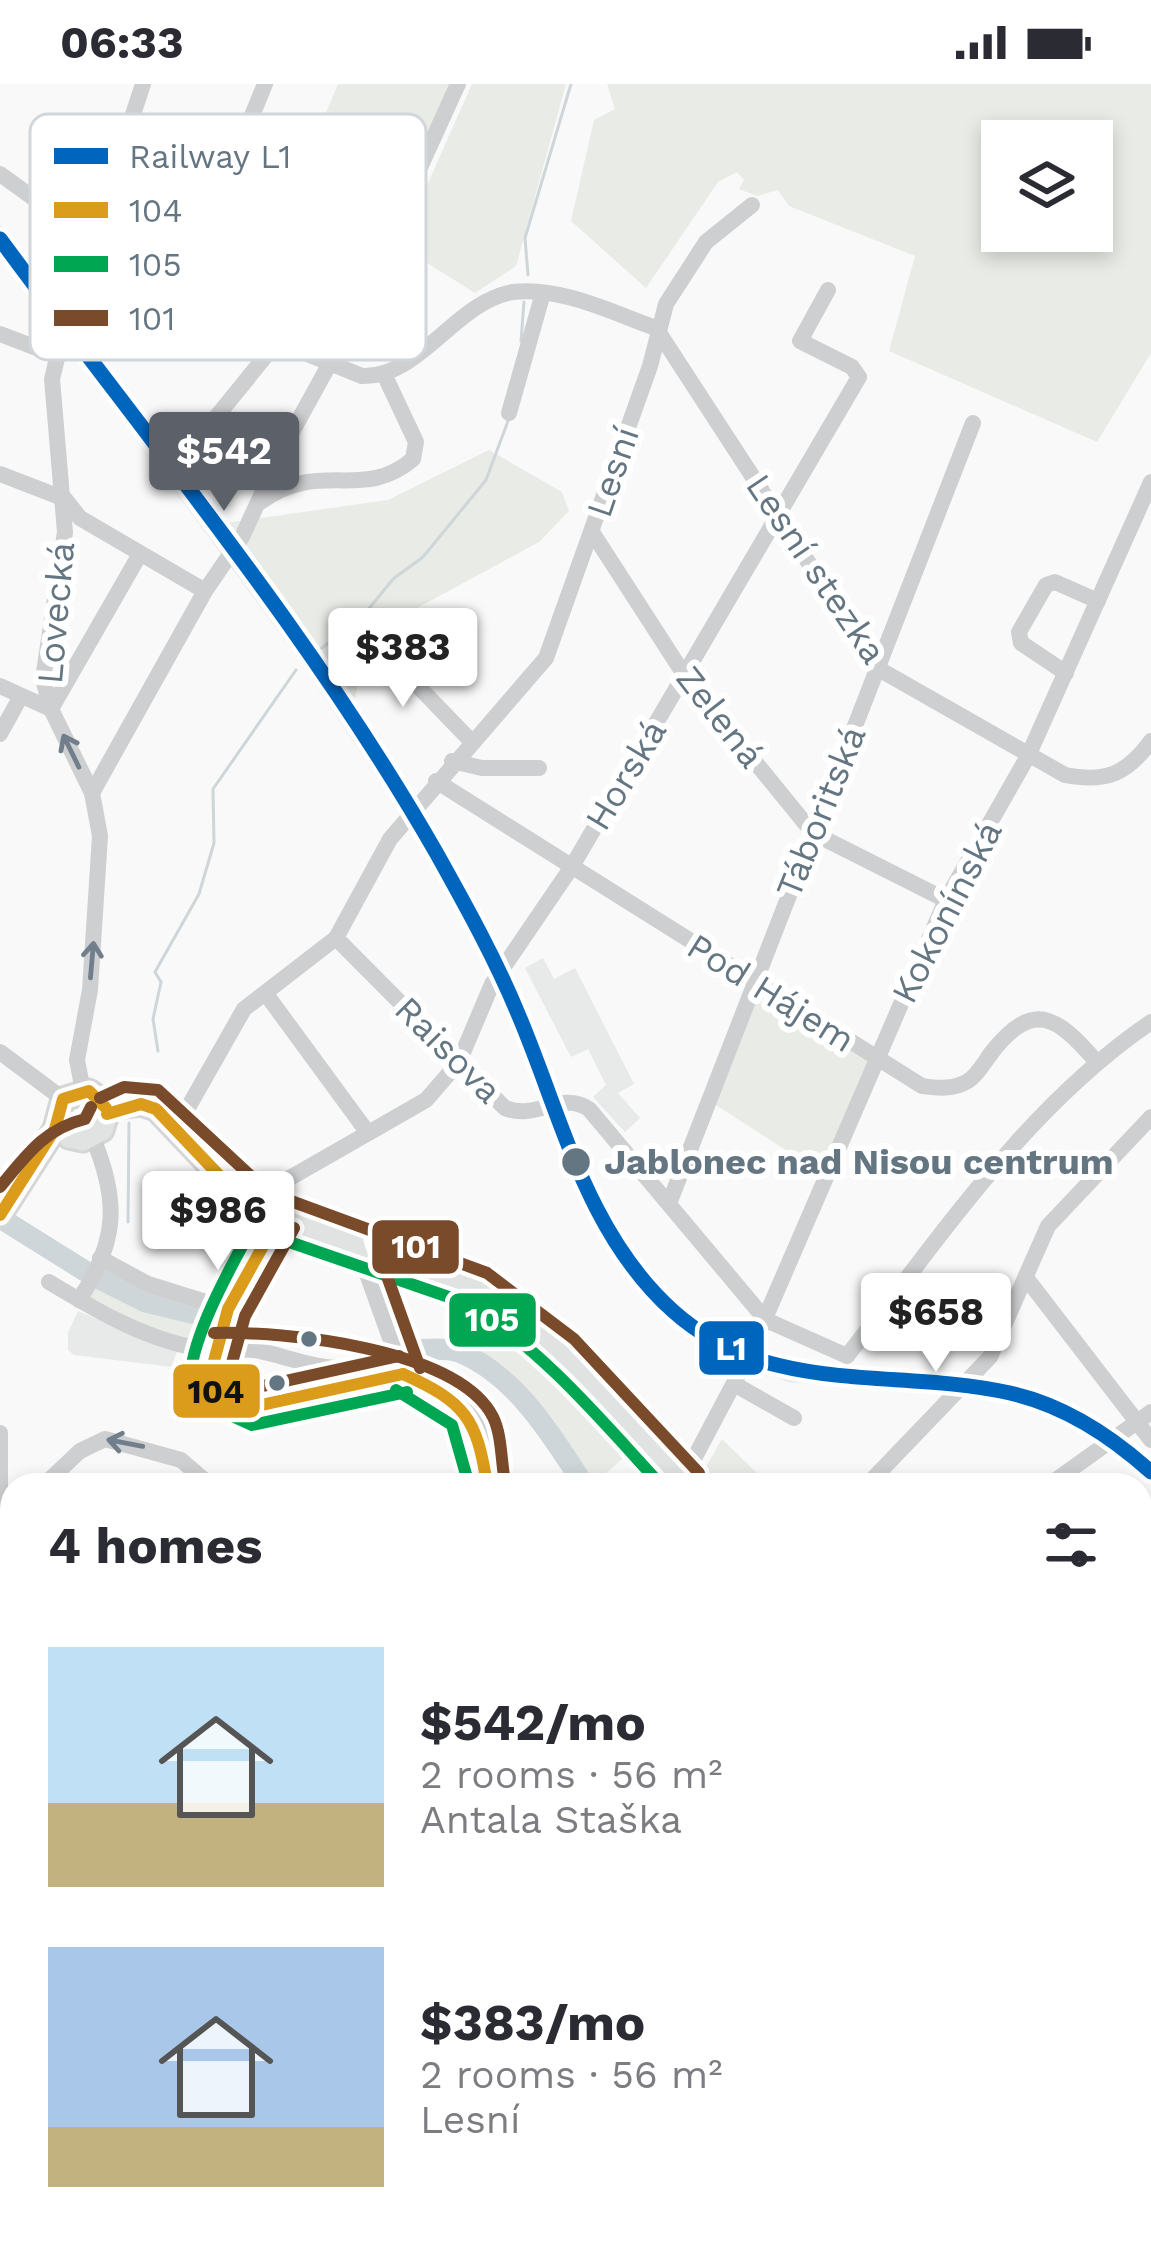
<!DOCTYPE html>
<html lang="en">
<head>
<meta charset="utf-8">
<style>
  body { margin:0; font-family:"Work Sans",sans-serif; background:#f7f7f7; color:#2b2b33; height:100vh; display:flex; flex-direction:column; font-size:45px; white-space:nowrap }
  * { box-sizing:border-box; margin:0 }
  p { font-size:39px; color:#7c7c81 }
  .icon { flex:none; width:66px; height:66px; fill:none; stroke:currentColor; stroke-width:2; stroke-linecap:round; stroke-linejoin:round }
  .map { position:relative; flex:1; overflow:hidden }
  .sheet { position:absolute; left:0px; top:1389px; width:1152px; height:768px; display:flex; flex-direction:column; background:#fff; border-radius:36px 36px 0 0; box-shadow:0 6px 18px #0003 }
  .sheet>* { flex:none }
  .buttons { position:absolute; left:981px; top:36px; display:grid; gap:24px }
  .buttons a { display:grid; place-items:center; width:132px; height:132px; border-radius:0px; background:#fff; box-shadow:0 6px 18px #0003; font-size:60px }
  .price { position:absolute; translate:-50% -102px; padding:0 27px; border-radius:12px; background:#fff; color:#222; font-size:39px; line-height:78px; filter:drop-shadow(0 3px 6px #0008) }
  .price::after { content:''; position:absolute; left:50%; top:72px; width:36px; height:27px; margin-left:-18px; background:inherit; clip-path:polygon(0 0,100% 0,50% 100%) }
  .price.on { background:#5c6169; color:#fff }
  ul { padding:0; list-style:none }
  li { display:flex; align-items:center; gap:36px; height:300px; padding:0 48px }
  li span { display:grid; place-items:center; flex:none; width:336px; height:240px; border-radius:0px; color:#555 }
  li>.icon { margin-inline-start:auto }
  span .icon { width:144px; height:144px; fill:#fffc; stroke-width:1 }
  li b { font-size:51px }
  h2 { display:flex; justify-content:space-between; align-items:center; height:144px; padding:0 48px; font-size:51px }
  .status { display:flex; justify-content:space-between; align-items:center; height:84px; padding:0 60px; background:#fff; direction:ltr }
  .status svg { height:33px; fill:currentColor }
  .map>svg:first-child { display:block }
  .built { fill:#e8e9e9 }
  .green { fill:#e8ebe6; fill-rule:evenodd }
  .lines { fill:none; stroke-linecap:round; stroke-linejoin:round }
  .stream { stroke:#ced6d9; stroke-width:3 }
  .river { stroke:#ced6d9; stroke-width:21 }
  .major-casing { stroke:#d5d6d7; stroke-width:27 }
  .minor { stroke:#cecfd0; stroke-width:16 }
  .major { stroke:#e1e2e2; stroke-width:21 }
  .bus-1-casing { stroke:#fff; stroke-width:21 }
  .bus-2-casing { stroke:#fff; stroke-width:21 }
  .bus-3-casing { stroke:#fff; stroke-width:21 }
  .bus-1 { stroke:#da9c1a; stroke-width:12 }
  .bus-2 { stroke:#00a651; stroke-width:12 }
  .bus-3 { stroke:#7a4b2a; stroke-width:12 }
  .rail-1-casing { stroke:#fff; stroke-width:24 }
  .rail-1 { stroke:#0065bd; stroke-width:15 }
  .oneway { stroke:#707f8b }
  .stop-dot { fill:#657683; stroke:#fff; stroke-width:4.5 }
  .labels { text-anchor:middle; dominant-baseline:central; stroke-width:12; stroke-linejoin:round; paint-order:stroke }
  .street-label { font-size:36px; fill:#657683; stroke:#fff }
  .stop-label { font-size:36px; font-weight:bold; fill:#657683; stroke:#fff; text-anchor:start }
  .key { fill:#fff; stroke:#d1d6da; stroke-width:3 }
  .key-label { font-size:33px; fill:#657683 }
  .line-badge { stroke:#fff; stroke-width:4.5 }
  .badge-label { font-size:33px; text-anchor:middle; font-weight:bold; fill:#fff }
  .pale-badge-label { font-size:33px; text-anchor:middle; font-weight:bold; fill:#111 }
</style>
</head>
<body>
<div class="status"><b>06:33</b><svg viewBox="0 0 49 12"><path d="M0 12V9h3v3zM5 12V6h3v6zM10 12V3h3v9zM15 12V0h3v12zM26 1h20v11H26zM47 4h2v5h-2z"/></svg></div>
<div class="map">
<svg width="1151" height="2157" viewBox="0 0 1151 2157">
  <rect width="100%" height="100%" fill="#f9f9f9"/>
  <g class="built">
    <polygon points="0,141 314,568 418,724 525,924 601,1118 663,1206 729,1255 792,1282 987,1297 1059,1316 1102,1337 1141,1367 1151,1377 1151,1399 1093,1351 1053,1331 985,1313 788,1298 721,1270 651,1218 585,1125 510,931 451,806 301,578 0,170"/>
    <polygon points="543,874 554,895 575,884 634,1000 618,1009 640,1034 625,1048 593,1013 606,1001 588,965 571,973 525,884"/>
    <polygon points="78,1227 177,1268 171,1283 74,1271 68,1266 68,1249"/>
  </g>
  <g class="green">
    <path d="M338,0H450L379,167C345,174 310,150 282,134Z"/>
    <polygon points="472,0 566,0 516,182 475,209 400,162"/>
    <path d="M607,0H1151V269L1097,358L889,267L915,172L789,122L778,106L757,112L739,105L744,96L737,88L718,98L646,204L571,137L594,36L615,25ZM1002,57H1092V147H1002Z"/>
    <polygon points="489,366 562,408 569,427 539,458 406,530 364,570 353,624 219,440 388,416"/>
    <polygon points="752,899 876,974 826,1092 708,1016"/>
    <polygon points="95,1198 142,1219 214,1238 203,1261 145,1242 90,1213"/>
    <polygon points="475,1220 534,1267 631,1367 593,1401 537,1319 468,1266"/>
    <polygon points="722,1355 769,1401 711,1401 704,1386"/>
    <polygon points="848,2145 1031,2145 1031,2157 865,2157 847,2155"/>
  </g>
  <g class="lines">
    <g class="stream">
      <polyline points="528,191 525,154 571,0"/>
      <polyline points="521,257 524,218"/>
      <polyline points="318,567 363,532 393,495 423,473 486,396 508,337"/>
      <polyline points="158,967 153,935 161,898 155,888 199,810 214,759 213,705 296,586"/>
      <polyline points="128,1138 129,1039"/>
    </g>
    <g class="river">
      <polyline points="0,1134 85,1187"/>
      <polyline points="100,1195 146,1218 212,1234"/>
      <path d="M410,1266C425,1266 445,1263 459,1268C516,1291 552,1352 584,1401"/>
      <polyline points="836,2157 837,2145"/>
    </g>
    <g class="major-casing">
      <g id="major">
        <path d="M106,1024L141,1020L156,1025L234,1107L259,1125L477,1204C560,1250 621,1333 686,1401"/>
        <polyline points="0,1131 55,1045 63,1015 89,1007 99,1014 107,1030 102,1046 83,1056 69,1053 58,1036"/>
        <polyline points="1140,1796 1151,1807"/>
        <polyline points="769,2157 770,2145"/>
      </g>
    </g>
    <g class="minor">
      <polyline points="55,59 115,83"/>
      <path d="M0,90L176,217L362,292C420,294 456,217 513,208C560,202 613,229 656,244"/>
      <polyline points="176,217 265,0"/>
      <path d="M656,244L877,584L1065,691C1106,699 1127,690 1151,657"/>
      <polyline points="0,250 55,271"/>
      <polyline points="277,258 213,337 280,370"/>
      <polyline points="509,329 543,209"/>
      <polyline points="199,359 213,337"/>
      <polyline points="0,390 65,415 80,434 205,507"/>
      <path d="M262,417C320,375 363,418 413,375L416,358L384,290"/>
      <polyline points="592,448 685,592 813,749 946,816"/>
      <polyline points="409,567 412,596 470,656"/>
      <polyline points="1066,589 1021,559 1019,548 1046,501 1055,498 1098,517"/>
      <polyline points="0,602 51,625"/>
      <polyline points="51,625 140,470"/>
      <polyline points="0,650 21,612"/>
      <polyline points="452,677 482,684 539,684"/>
      <path d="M436,697L922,1002C938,1004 953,1006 968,997C978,991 985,977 992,968C1034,915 1057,933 1095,976"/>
      <polyline points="92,709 205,507 242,453 280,370 385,179 412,101 458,0"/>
      <path d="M336,854L505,1024C536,1037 561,1006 589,1025L766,1236L847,1272C941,1153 1025,1024 1151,938"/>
      <polyline points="266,910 368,1049"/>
      <polyline points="0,968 63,1015"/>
      <polyline points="83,1007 77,976 90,906 100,752 92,709 51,625 43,595 65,448 52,295 68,229 143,0"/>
      <polyline points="177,1043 244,925 336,854 390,755 546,574 650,282 666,220 706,158 752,121"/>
      <polyline points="670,1117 973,339"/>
      <polyline points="248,1118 426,1016 459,978 492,900 571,784 859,293 852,283 800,257 828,206"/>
      <polyline points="278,1135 228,1225 207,1303 252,1323 386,1293"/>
      <polyline points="357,1162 403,1290"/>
      <polyline points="100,1174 148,1200 228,1225"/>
      <polyline points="1027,1195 1151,1356"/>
      <path d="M49,1198C97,1227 151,1259 209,1266C224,1268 239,1264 254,1266C278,1270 302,1280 326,1283C378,1289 442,1286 475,1338C485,1355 484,1381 487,1401"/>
      <path d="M79,1216C118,1157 119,1117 93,1054"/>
      <polyline points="750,1269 946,816 1028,672 1151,398"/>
      <polyline points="734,1300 794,1334"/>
      <polyline points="0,1349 0,1439"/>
      <polyline points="44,1401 80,1367 105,1355 181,1376 210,1401"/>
      <polyline points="672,1401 689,1384 743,1282"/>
      <polyline points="867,1401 990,1273 1048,1142 1151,1033"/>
      <polyline points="1049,1401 1151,1328"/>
      <polyline points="0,1440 12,1483"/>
      <polyline points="0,1575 12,1568"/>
      <polyline points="1140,1615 1151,1607"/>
      <polyline points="0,1703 12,1722"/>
      <polyline points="0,1960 12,1933"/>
      <polyline points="0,1984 12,1974"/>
      <polyline points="0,2031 12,2053"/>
      <polyline points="0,2096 12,2087"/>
      <polyline points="1140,2119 1151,2112"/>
      <polyline points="63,2145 70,2157"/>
      <polyline points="216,2145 223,2157"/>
      <polyline points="428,2145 435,2157"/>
      <polyline points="598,2145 745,2157"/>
      <polyline points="1041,2145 1042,2157"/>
      <polyline points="82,2157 104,2145"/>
      <polyline points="476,2157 502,2145"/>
      <polyline points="1078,2157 1098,2145"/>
    </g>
    <use href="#major" class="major"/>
    <g class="bus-1-casing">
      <g id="bus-1">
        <polyline points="107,1030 141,1020 156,1025 234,1107 278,1135"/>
        <polyline points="0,1131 55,1045 63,1015 89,1007 106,1024"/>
        <polyline points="278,1135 228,1225 207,1303 252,1323 403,1290"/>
        <path d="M403,1290C465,1318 477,1334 487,1401"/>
      </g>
    </g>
    <g class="bus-2-casing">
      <g id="bus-2">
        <path d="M262,1126C241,1165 176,1272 193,1314L252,1341L407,1308"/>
        <path d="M272,1152L469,1220C545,1268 601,1336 661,1401"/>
        <polyline points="396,1306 452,1341 469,1401"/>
      </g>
    </g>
    <g class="bus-3-casing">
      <g id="bus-3">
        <polyline points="100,1014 124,1003 158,1006 269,1109 487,1189 574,1255 699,1389"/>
        <path d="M0,1103C26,1072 44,1045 85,1035L91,1023"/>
        <polyline points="294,1144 245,1232 228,1293 254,1304 399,1272"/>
        <polyline points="374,1156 420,1284"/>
        <path d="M214,1249C283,1247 458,1264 493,1333C502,1351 501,1378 505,1398"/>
      </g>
    </g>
    <use href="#bus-1" class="bus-1"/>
    <use href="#bus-2" class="bus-2"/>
    <use href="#bus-3" class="bus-3"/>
    <g class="rail-1-casing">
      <path id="rail-1" d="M0,155C149,357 312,551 437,770C466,822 496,876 519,932C562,1034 587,1150 673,1227C770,1314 893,1283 1010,1309C1064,1321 1110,1351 1151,1388"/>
    </g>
    <use href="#rail-1" class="rail-1"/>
  </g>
  <defs><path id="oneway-shaft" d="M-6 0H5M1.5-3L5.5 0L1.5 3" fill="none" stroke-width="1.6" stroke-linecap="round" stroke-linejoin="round" transform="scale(3)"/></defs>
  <g class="oneway">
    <use href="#oneway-shaft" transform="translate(71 667) rotate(-116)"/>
    <use href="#oneway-shaft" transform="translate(92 876) rotate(-85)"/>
    <use href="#oneway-shaft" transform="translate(125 1359) rotate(-169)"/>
  </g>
  <g class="stop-dot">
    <circle cx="576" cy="1078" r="16"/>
    <circle cx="309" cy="1255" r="10"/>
    <circle cx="277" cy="1299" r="10"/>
  </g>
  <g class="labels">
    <g class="street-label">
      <text transform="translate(613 388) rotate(-71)">Lesní</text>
      <text transform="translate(816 485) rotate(56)">Lesní stezka</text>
      <text transform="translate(56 529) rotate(-85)">Lovecká</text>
      <text transform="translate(720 633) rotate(52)">Zelená</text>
      <text transform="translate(626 691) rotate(-59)">Horská</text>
      <text transform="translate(821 728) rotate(-68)">Táboritská</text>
      <text transform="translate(947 828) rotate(-63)">Kokonínská</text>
      <text transform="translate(771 909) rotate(32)">Pod Hájem</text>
      <text transform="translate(448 966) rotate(45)">Raisova</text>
    </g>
    <g class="stop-label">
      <text x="604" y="1078">Jablonec nad Nisou centrum</text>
    </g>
  </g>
  <rect x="30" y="30" width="396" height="246" rx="18" class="key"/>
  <rect x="54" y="64" width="54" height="16" fill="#0065bd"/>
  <rect x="54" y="118" width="54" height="16" fill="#da9c1a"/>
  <rect x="54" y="172" width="54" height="16" fill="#00a651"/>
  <rect x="54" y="226" width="54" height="16" fill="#7a4b2a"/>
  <g class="key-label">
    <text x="129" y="84">Railway L1</text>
    <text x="129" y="138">104</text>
    <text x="129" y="192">105</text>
    <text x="129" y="246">101</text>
  </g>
  <g class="line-badge">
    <rect x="370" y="1134" width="91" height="58" rx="12" fill="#7a4b2a"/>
    <rect x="447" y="1207" width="91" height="58" rx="12" fill="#00a651"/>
    <rect x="697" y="1235" width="69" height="58" rx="12" fill="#0065bd"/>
    <rect x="171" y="1278" width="91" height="58" rx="12" fill="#da9c1a"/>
  </g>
  <g class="badge-label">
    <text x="416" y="1174">101</text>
    <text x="492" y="1247">105</text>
    <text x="731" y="1276">L1</text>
  </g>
  <g class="pale-badge-label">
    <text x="216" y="1319">104</text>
  </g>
</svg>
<div class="buttons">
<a><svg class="icon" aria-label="layers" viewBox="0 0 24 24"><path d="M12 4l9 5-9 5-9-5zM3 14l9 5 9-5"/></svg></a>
</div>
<b class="price on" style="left:224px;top:430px">$542</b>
<b class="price" style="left:403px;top:626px">$383</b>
<b class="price" style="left:218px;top:1189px">$986</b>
<b class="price" style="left:936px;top:1291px">$658</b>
<section class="sheet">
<h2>4 homes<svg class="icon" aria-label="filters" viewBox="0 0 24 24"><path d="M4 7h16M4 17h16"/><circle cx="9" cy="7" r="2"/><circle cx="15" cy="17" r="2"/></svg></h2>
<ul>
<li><span style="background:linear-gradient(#bfe0f5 65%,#c2b280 0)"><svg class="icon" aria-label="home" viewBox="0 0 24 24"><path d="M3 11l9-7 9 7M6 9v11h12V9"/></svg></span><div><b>$542/mo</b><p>2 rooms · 56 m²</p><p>Antala Staška</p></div></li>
<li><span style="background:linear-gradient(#a9c7e8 75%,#c2b280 0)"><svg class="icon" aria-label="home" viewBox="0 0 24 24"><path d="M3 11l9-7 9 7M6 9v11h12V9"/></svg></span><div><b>$383/mo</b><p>2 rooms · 56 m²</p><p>Lesní</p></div></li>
</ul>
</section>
</div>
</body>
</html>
